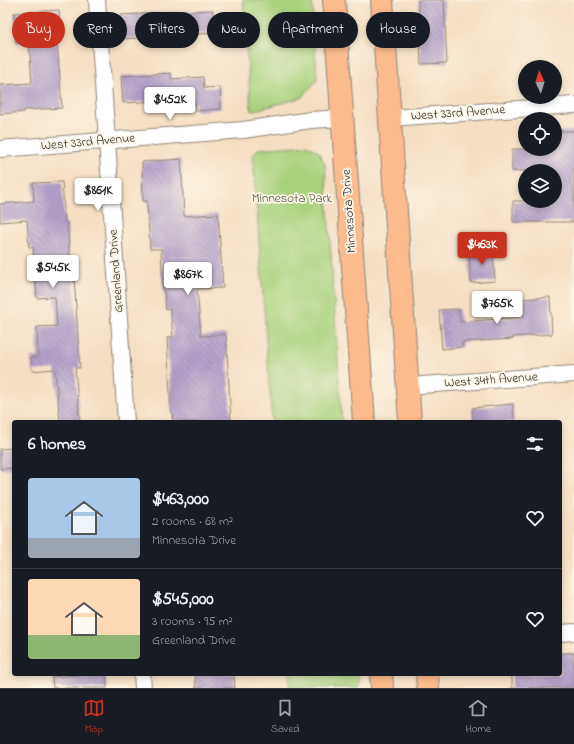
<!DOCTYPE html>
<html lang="en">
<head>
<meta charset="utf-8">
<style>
  body { margin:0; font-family:"Indie Flower",sans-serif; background:#242831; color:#f1f3f6; height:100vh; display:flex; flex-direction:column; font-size:15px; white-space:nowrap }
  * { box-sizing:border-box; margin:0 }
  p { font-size:13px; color:#9ea1a6 }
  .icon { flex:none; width:22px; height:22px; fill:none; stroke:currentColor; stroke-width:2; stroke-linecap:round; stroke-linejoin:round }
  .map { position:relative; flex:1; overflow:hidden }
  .sheet { position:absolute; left:12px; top:420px; width:550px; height:256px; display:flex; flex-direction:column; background:#171b24; border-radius:4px; box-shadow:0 2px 6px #0003 }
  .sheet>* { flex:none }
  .hud { position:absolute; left:12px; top:12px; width:550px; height:36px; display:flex; gap:8px }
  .needle { width:26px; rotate:356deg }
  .tools { position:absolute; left:518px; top:60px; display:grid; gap:8px }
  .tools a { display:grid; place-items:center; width:44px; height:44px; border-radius:50%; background:#171b24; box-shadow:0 2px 6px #0003; font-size:20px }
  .price { position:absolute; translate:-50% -34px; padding:0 9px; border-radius:4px; background:#fff; color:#222; font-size:13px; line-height:26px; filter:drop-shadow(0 1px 2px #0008) }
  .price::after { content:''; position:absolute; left:50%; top:24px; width:12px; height:9px; margin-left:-6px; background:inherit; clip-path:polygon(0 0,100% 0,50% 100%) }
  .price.selected { background:#c8321e; color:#fff }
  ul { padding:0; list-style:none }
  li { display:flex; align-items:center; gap:12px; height:100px; padding:0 16px }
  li+li { border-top:1px solid #363941 }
  li span { display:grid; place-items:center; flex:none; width:112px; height:80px; border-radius:4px; color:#555 }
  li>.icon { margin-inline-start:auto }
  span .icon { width:48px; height:48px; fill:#fffc; stroke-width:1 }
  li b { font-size:17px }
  h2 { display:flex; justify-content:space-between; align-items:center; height:48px; padding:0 16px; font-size:17px }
  .tag { padding:0 14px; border-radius:18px; background:#171b24; box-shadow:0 2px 6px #0003; font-size:14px; line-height:36px }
  .tag.selected { background:#c8321e; color:#fff }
  .menu { display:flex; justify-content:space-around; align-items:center; height:56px; border-top:1px solid #363941; background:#171b24; font-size:11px; color:#9ea1a6 }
  .menu a { display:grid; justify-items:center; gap:2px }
  .menu .selected { color:#c8321e }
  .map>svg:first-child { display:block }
  .green { fill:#aad27d; stroke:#6a7e54 }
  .building { fill:url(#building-back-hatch) }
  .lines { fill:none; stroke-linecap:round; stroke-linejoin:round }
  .minor-casing { stroke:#908578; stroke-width:18 }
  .primary-casing { stroke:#908578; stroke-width:24 }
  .minor { stroke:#fff; stroke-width:16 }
  .primary { stroke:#fbbb8d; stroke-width:22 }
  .labels { text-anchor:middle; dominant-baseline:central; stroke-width:3.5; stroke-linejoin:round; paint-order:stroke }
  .street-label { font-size:13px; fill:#2b2b2b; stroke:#fcf5e5 }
  .park-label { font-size:13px; fill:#4b5540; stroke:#fcf5e5 }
</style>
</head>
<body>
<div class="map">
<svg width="574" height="688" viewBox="0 0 574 688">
  <defs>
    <pattern id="building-back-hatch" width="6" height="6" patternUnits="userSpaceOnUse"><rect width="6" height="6" fill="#b3a0c9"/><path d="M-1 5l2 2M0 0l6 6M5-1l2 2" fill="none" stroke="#9283a3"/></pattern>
  </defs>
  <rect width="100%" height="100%" fill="#fcf5e5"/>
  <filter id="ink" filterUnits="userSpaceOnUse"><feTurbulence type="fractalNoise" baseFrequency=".025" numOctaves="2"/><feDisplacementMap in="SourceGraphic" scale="8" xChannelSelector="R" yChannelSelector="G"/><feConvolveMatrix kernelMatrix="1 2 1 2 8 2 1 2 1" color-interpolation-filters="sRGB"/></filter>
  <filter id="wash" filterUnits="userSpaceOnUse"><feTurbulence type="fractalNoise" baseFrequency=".012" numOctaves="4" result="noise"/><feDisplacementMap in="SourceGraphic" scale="16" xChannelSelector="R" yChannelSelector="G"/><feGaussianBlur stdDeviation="0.9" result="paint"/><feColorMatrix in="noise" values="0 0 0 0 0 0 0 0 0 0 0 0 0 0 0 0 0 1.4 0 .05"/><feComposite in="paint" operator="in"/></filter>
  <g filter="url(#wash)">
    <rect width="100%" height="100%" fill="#f5dfc4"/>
    <g class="green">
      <polygon points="243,0 312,0 317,80 301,98 251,111"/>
      <polygon points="307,145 319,152 325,165 342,422 272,422 253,156 258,149"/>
      <polygon points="289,674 358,674 359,688 290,688"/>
    </g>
    <g id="blocks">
      <g class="building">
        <polygon points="418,0 444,0 447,63 421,64"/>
        <polygon points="59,10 61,40 57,40 62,108 24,110 24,112 0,114 0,85 32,83 29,42 16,43 14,13"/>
        <polygon points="213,10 214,33 122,39 120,15"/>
        <polygon points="171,73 171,79 203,77 204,88 220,87 221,109 196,111 195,103 180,104 180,100 123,103 121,76"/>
        <polygon points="555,131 574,131 574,222 513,222 513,201 555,201 555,171 512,171 512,149 555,149"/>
        <polygon points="181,159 184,216 218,214 223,288 197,289 201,336 226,334 231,422 173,422 172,413 171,413 167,338 173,337 170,309 166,310 164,291 163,291 161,249 150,249 147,201 143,201 142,162"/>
        <polygon points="62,182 65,223 67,223 70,261 73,261 80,368 75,368 80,422 60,422 55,369 32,371 31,357 38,357 37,327 57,326 55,297 37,298 33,247 29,247 27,220 0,222 0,204 34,201 33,183"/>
        <polygon points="493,250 495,281 471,283 469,251"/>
        <polygon points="550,297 552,334 513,337 513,339 462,342 462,347 442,349 439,310 459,309 460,322 523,317 522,299"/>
        <polygon points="513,404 514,422 473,422 472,408"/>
        <polygon points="14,448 14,468 0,469 0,449"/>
        <polygon points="560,653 574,653 574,688 512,688 512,674 560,674"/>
        <polygon points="93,674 106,674 107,688 53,688 52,677"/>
        <polygon points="195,674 234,674 235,688 196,688"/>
      </g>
    </g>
  </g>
  <g filter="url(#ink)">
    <use href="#blocks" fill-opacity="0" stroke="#908578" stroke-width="1"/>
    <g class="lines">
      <g class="minor-casing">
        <g id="minor">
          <polyline points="97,0 107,140 126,422"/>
          <polyline points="390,118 574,105"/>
          <polyline points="0,149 243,130 311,120 342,118"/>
          <polyline points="408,386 574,374"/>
          <polyline points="560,633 574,632"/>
          <polyline points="142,674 143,688"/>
        </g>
      </g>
      <g class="primary-casing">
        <g id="primary">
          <polyline points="334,0 364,422"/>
          <polyline points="382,0 410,422"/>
          <polyline points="381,674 382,688"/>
          <polyline points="427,674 428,688"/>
        </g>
      </g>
      <use href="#minor" class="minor"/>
      <use href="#primary" class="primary"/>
    </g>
  </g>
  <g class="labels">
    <g class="street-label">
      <text transform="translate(458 113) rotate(-4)">West 33rd Avenue</text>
      <text transform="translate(88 142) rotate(-5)">West 33rd Avenue</text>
      <text transform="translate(349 211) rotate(-94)">Minnesota Drive</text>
      <text transform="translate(116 271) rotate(-94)">Greenland Drive</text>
      <text transform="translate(491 380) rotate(-4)">West 34th Avenue</text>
    </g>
    <g class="park-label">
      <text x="292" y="198">Minnesota Park</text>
    </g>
  </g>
</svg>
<div class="tools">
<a><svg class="needle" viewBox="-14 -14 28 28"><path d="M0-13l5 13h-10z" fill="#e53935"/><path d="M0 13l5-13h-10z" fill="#9ea1a6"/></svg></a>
<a><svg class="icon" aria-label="locate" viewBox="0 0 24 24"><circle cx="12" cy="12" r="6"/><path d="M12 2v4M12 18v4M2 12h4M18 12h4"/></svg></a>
<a><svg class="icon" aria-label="layers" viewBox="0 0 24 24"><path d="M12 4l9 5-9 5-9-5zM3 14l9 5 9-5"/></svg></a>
</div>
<b class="price" style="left:170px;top:121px">$452K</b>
<b class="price" style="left:98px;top:212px">$861K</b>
<b class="price selected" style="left:482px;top:266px">$463K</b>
<b class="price" style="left:53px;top:289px">$545K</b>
<b class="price" style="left:188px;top:296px">$867K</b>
<b class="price" style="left:497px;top:325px">$765K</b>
<div class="hud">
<a class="tag selected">Buy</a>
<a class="tag">Rent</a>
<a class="tag">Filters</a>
<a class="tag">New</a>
<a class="tag">Apartment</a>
<a class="tag">House</a>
</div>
<section class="sheet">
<h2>6 homes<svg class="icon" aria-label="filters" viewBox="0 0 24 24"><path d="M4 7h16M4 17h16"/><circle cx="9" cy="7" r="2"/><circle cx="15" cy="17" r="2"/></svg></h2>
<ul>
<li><span style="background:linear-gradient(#a9c7e8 75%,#9aa5b1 0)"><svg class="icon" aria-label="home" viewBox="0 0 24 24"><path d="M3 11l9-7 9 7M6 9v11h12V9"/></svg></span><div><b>$463,000</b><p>2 rooms · 68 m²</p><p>Minnesota Drive</p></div><svg class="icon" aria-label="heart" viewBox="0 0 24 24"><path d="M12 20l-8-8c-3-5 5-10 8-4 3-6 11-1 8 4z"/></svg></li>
<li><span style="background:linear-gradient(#ffd9b3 70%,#8fb573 0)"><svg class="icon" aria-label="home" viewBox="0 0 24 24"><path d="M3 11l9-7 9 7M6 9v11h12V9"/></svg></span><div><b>$545,000</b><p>3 rooms · 95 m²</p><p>Greenland Drive</p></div><svg class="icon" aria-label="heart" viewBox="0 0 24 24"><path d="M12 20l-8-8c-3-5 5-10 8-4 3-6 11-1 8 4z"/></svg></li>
</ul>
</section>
</div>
<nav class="menu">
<a class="selected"><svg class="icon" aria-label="map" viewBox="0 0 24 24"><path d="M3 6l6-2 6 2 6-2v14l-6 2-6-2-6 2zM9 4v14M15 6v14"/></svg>Map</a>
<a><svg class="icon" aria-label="saved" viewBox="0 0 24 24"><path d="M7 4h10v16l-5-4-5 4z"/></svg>Saved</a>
<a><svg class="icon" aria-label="home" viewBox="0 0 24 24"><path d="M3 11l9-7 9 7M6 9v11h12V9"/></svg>Home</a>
</nav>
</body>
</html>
